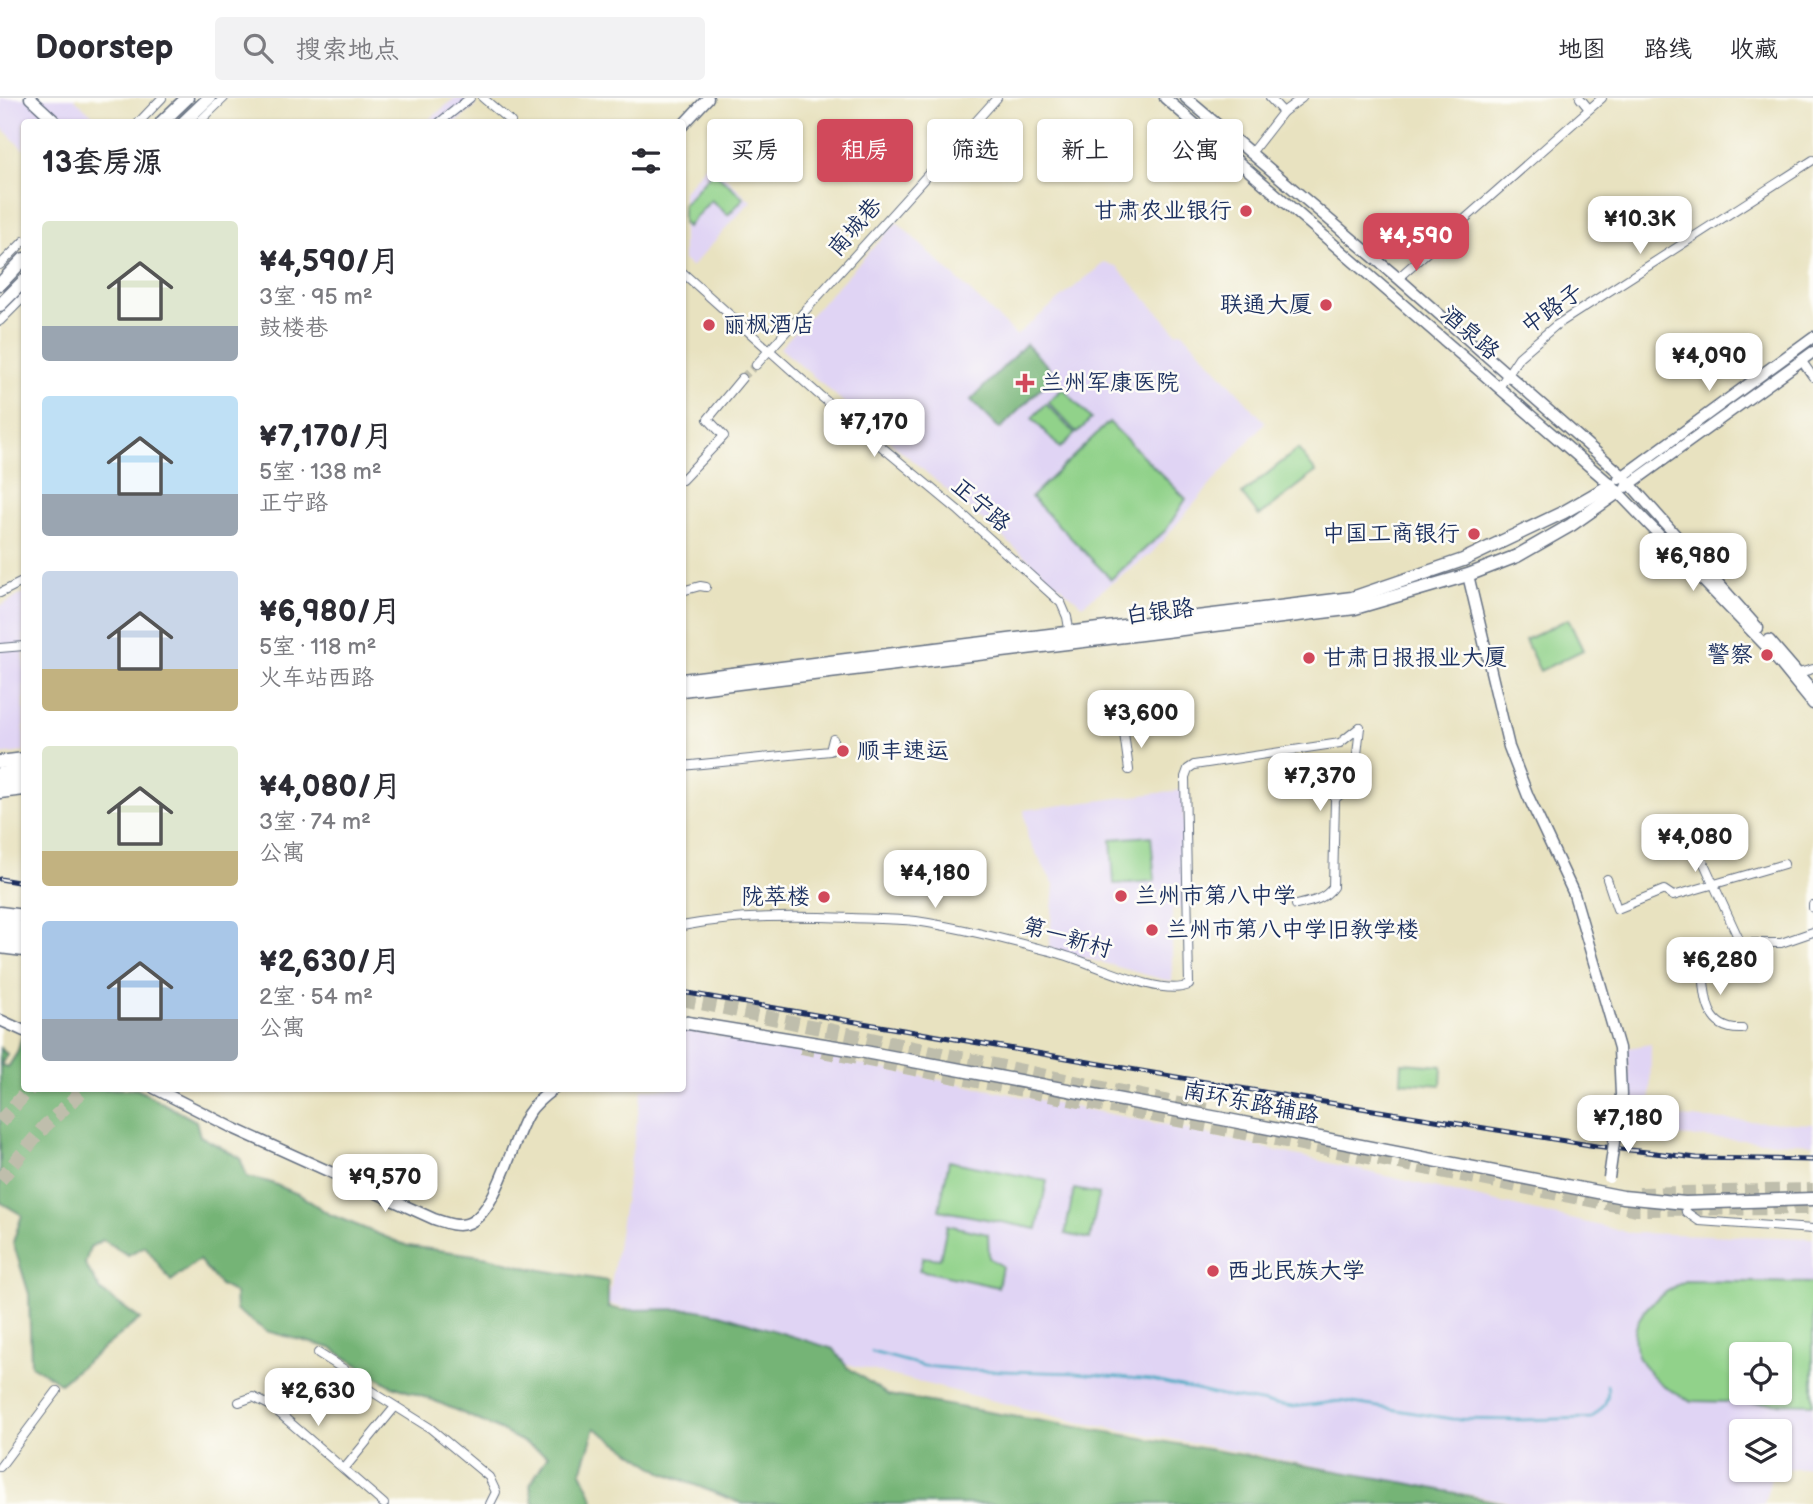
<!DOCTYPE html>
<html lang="zh">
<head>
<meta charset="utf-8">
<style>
  body { margin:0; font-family:"Balsamiq Sans","LXGW WenKai TC",sans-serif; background:#f2f2f3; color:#2b2b33; height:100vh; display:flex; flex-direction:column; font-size:26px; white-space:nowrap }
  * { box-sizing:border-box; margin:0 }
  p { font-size:23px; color:#7c7c81 }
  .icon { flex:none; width:38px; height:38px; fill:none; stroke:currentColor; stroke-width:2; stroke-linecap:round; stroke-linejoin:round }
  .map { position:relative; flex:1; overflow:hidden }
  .side { position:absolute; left:21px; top:21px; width:665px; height:973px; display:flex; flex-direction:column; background:#fff; border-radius:7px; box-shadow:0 2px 5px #0004 }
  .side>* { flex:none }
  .guide { position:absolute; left:707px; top:21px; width:665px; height:63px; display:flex; gap:14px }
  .tools { position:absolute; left:1729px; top:1244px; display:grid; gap:14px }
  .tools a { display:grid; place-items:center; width:63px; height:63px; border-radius:7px; background:#fff; box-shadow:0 2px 5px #0004; font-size:35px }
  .price { position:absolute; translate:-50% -60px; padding:0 16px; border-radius:14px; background:#fff; color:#222; font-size:23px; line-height:46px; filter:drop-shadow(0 2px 4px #0008) }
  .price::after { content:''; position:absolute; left:50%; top:42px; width:21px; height:16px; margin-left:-10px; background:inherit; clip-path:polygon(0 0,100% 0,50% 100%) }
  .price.selected { background:#d1495b; color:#fff }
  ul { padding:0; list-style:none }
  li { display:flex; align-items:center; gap:21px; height:175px; padding:0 21px }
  li span { display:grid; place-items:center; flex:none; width:196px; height:140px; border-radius:7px; color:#555 }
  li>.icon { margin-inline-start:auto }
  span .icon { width:84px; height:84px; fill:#fffc; stroke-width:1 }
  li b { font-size:30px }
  h2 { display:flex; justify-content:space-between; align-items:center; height:84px; padding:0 21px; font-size:30px }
  .chip { padding:0 24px; border-radius:7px; background:#fff; box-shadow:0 2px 5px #0004; font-size:24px; line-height:63px }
  .chip.selected { background:#d1495b; color:#fff }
  header { display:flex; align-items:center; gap:42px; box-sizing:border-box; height:98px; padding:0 35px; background:#fff; border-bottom:2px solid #e1e1e2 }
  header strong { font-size:33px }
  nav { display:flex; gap:38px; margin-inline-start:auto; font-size:24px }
  .search { width:490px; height:63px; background:#f2f2f3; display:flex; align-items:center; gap:18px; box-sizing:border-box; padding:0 24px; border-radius:7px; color:#7c7c81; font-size:26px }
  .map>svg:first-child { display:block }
  .built { fill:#e0d4f4; fill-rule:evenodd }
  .green { fill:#91d28a; stroke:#568074; stroke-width:2; fill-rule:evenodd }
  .forest { fill:#74b476; stroke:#48726a; stroke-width:2 }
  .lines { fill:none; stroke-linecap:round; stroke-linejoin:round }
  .stream { stroke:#42a9c2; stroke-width:2.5 }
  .street-tunnel { stroke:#bfbeac; stroke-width:8; stroke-dasharray:8 4; stroke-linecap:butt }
  .highway-tunnel { stroke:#bfbeac; stroke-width:14; stroke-dasharray:14 7; stroke-linecap:butt }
  .street-casing { stroke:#636e80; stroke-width:10 }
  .secondary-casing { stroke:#636e80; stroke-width:13 }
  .primary-casing { stroke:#636e80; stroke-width:15 }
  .highway-casing { stroke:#636e80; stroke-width:17 }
  .street { stroke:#fff; stroke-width:8 }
  .secondary { stroke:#fff; stroke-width:10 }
  .primary { stroke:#fff; stroke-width:12 }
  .highway { stroke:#fff; stroke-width:14 }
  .rail-casing { stroke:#1b2f5e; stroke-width:5 }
  .rail { stroke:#fdfcf7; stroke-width:2.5; stroke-dasharray:8; stroke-linecap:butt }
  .secondary-bridge-casing { stroke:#636e80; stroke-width:13; stroke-linecap:butt }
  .secondary-bridge { stroke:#fff; stroke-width:10 }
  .poi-dot { fill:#d1495b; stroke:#fdfcf7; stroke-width:2.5 }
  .labels { text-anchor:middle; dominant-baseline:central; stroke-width:5; stroke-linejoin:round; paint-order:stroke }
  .poi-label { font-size:23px; fill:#1b2f5e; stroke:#fdfcf7; text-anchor:start }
  .street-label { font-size:23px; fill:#1b2f5e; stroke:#fdfcf7 }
</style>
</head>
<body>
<header>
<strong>Doorstep</strong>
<div class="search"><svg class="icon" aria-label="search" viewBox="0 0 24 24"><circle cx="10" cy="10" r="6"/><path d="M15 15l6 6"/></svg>搜索地点</div>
<nav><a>地图</a><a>路线</a><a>收藏</a></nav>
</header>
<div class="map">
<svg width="1813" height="1406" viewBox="0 0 1813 1406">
  <rect width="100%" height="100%" fill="#fdfcf7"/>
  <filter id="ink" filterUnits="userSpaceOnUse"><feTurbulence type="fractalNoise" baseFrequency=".0143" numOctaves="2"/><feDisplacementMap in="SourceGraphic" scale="14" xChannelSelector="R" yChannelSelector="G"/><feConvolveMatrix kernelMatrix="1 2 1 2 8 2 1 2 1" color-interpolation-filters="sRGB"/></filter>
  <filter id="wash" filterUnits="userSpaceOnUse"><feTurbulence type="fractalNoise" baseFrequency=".00686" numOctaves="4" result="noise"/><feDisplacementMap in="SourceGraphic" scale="28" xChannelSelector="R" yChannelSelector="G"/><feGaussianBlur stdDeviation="1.57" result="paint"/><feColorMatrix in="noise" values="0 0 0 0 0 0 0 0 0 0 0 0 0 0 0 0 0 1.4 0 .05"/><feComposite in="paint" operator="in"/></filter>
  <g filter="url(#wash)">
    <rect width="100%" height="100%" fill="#e8e2c0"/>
    <g class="built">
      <polygon points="0,0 74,0 100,24 24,24 24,52 0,28"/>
      <polygon points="455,0 469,0 476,8 456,24 426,24"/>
      <polygon points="709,64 751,103 691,169 683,162 683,94"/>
      <polygon points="897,124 1016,237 1105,164 1117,169 1177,235 1182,233 1265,324 1150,457 1082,507 780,250"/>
      <polygon points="24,495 24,654 0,657 0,508"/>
      <polygon points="1182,692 1190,810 1172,811 1172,884 1049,850 1054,787 1028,741 1024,712"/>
      <path d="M683,931L1166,1027L1631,1135L1813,1140V1369L1780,1371V1334H1741V1372H1773L1764,1406H1522L1078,1324L608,1206L642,991L682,990ZM1741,1256H1780V1295H1741Z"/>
      <polygon points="1651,946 1650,1016 1703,1021 1813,1026 1813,1046 1640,1036 1629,1033 1628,950"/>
    </g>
    <g class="green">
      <polygon points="713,73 744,100 728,117 711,102 687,129 683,125 683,107"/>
      <polygon points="1063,290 1091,321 1077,335 1048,304"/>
      <polygon points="1046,306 1075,336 1060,350 1032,320"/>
      <polygon points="1109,324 1186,401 1166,432 1111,481 1031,399"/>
      <polygon points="1298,351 1316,374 1259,418 1242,396"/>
      <polygon points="1568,521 1583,552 1540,573 1525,542"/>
      <polygon points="1151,738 1155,783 1114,786 1111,741"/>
      <polygon points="1402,965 1442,968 1441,987 1401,984"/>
      <polygon points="949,1063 1047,1083 1037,1131 939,1112"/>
      <polygon points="1074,1091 1099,1096 1090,1141 1065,1136"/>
      <polygon points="947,1127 988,1136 989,1160 1002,1168 998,1189 919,1172 923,1159 940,1161"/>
      <path d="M1686,1183L1813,1185V1306L1692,1303C1663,1292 1624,1262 1637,1226C1645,1205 1667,1192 1686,1183ZM1780,1256V1295H1741V1256Z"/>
    </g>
    <g class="forest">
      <polygon points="1026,246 1055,276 1000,331 971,302"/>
      <polygon points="22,938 24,938 24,990 137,991 196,1023 200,1038 240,1060 247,1079 269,1084 300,1097 329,1116 408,1148 489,1159 524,1169 608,1183 608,1209 621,1212 692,1211 720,1216 834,1251 847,1269 888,1297 1407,1385 1508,1406 743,1406 662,1374 595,1330 581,1374 594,1401 593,1406 533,1406 530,1387 548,1357 496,1330 435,1303 390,1287 331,1250 266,1233 236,1212 235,1195 220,1187 199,1162 171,1183 145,1148 128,1157 103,1142 90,1149 85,1166 101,1193 140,1221 60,1285 31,1267 29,1196 13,1144 22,1117 0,1104 0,950 7,956 1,967 8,969 17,955"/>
    </g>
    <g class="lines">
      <path class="stream" d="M872,1254L924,1268L969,1272L1077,1275L1151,1282L1222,1298L1293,1309L1341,1303L1452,1321L1521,1322L1591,1320C1603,1311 1610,1302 1607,1287"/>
    </g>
  </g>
  <g filter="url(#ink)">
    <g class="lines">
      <polyline class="street-tunnel" points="742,280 756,267"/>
      <g class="highway-tunnel">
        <polyline points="682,901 1207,1012"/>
        <polyline points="801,949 1636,1111 1813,1110"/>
        <polyline points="0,1024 30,990"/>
        <polyline points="0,1082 45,1028 86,990"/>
        <polyline points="1639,1096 1813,1092"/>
      </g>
      <g class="street-casing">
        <g id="street">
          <polyline points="483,0 511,24"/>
          <polyline points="1580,0 1589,11"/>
          <polyline points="1283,14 1302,0"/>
          <polyline points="139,24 162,0"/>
          <polyline points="199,24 224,0"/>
          <polyline points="440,24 470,0"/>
          <polyline points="1251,55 1283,14 1270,0"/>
          <polyline points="0,167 24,143"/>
          <polyline points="682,174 818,296 959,413 1061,505 1067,519 1070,536"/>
          <polyline points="1398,180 1602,0"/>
          <polyline points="0,223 24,199"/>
          <polyline points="1801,262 1813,279"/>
          <polyline points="756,267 997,0"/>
          <polyline points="1500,288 1519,259 1555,228 1813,62"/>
          <polyline points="682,382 724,338 708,321 742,280"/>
          <polyline points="682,493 700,488 706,489"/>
          <polyline points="0,495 24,483"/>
          <polyline points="0,550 24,548"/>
          <polyline points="1795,576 1813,571"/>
          <polyline points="1124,635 1129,672"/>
          <polyline points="682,668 830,653 833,641"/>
          <polyline points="1696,748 1742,848"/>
          <polyline points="1607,781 1617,811 1664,792 1673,798 1784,766"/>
          <path d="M1296,807C1310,804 1324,802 1333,789L1335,701L1351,687L1355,675L1360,629"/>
          <polyline points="1813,807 1813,810"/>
          <path d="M682,828C738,817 796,818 852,820C874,821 895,821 916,823C963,830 1011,843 1057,855C1089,863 1160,900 1189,887L1185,679L1188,671L1194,667L1340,645L1360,629"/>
          <path d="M1742,931C1705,933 1705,897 1703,870L1729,853L1749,845H1781L1813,834"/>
          <polyline points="1685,1105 1686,1114 1699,1123 1813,1131"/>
          <polyline points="318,1255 345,1272 352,1281 430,1330 489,1379 496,1394 490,1406"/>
          <polyline points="239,1304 253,1299 271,1308 384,1406"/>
          <polyline points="0,1369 57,1293"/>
          <polyline points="344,1371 395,1309"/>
        </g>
      </g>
      <g class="secondary-casing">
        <g id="secondary">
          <polyline points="30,0 56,24"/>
          <polyline points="1165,0 1611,387 1765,547 1813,606"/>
          <polyline points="1186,0 1398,180 1623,378 1758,530"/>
          <polyline points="682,28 708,0"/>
          <polyline points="1619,381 1813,239"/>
          <polyline points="1626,389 1813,254"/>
          <polyline points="1468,477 1509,649 1528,698 1574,796 1619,950 1621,997 1616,1030"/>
          <polyline points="1769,542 1813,593"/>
          <polyline points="0,922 24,933"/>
          <path d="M154,990L233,1030L434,1121C444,1124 455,1129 466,1126C496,1118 512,1042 528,1016C535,1005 544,998 555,990"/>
        </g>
      </g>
      <g class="primary-casing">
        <g id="primary">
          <polyline points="162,24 187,0"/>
          <polyline points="184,24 209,0"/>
          <polyline points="0,186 24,161"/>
          <polyline points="0,207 24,183"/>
          <polyline points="682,582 1352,500 1463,462 1564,414 1611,387"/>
          <polyline points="682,592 1355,510 1468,477 1517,458 1571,427 1618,394"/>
          <polyline points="0,664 24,661"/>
          <polyline points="0,676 24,672"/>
          <polyline points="0,685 24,682"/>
          <polyline points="0,694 24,691"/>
          <polyline points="0,815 24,818"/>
          <polyline points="0,826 24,830"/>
          <polyline points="682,924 849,951 1223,1021 1623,1099 1685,1105 1813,1101"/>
        </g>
      </g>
      <g class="highway-casing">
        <g id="highway">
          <polyline points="0,835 24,838"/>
          <polyline points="0,848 24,851"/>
        </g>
      </g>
      <use href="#street" class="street"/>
      <use href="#secondary" class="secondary"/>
      <use href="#primary" class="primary"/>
      <use href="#highway" class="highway"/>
      <g class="rail-casing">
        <g id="rail">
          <polyline points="0,781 24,785"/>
          <polyline points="682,894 1293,999 1596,1048 1697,1060 1813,1062"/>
        </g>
      </g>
      <use href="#rail" class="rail"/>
      <g class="secondary-bridge-casing">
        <polyline id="secondary-bridge" points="1609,1080 1616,1030"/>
      </g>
      <use href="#secondary-bridge" class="secondary-bridge"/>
    </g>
  </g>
  <g class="poi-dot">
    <circle cx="1246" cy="113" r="7"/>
    <circle cx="1326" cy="207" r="7"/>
    <circle cx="709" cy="227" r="7"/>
    <path d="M1021.5 274.5h7v7h7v7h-7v7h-7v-7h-7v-7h7z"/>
    <circle cx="1474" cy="436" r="7"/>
    <circle cx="1767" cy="557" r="7"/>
    <circle cx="1309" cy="560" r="7"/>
    <circle cx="843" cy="653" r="7"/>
    <circle cx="1121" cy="798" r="7"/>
    <circle cx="824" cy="799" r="7"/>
    <circle cx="1152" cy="832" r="7"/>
    <circle cx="1213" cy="1173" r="7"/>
  </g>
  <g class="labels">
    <g class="poi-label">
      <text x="1232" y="113" text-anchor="end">甘肃农业银行</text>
      <text x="1312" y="207" text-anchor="end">联通大厦</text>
      <text x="723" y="227">丽枫酒店</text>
      <text x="1041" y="285">兰州军康医院</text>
      <text x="1460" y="436" text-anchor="end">中国工商银行</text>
      <text x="1753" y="557" text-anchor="end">警察</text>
      <text x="1323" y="560">甘肃日报报业大厦</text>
      <text x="857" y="653">顺丰速运</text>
      <text x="1135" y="798">兰州市第八中学</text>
      <text x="810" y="799" text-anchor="end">陇萃楼</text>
      <text x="1166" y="832">兰州市第八中学旧教学楼</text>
      <text x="1227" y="1173">西北民族大学</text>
    </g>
    <g class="street-label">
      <text transform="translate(855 129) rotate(-49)">南城巷</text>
      <text transform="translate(1552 211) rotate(-35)">中路子</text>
      <text transform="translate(1470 235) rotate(41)">酒泉路</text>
      <text transform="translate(981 407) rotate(41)">正宁路</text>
      <text transform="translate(1160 514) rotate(-7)">白银路</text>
      <text transform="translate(1067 840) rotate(16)">第一新村</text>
      <text transform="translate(1251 1005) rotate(11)">南环东路辅路</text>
    </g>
  </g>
</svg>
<div class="tools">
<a><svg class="icon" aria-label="locate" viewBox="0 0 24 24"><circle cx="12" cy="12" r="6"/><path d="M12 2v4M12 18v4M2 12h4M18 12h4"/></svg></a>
<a><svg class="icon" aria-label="layers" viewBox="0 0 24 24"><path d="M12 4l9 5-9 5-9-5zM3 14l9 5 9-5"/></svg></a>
</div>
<b class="price" style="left:1640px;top:158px">¥10.3K</b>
<b class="price selected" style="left:1416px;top:175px">¥4,590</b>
<b class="price" style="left:1709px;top:295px">¥4,090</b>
<b class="price" style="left:874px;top:361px">¥7,170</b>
<b class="price" style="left:1693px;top:495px">¥6,980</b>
<b class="price" style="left:1141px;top:652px">¥3,600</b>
<b class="price" style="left:1320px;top:715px">¥7,370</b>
<b class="price" style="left:1695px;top:776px">¥4,080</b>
<b class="price" style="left:935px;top:812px">¥4,180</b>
<b class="price" style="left:1720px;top:899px">¥6,280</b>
<b class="price" style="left:1628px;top:1057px">¥7,180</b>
<b class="price" style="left:385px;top:1116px">¥9,570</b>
<b class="price" style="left:318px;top:1330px">¥2,630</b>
<div class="guide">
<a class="chip">买房</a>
<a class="chip selected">租房</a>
<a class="chip">筛选</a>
<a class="chip">新上</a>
<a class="chip">公寓</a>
</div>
<section class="side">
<h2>13套房源<svg class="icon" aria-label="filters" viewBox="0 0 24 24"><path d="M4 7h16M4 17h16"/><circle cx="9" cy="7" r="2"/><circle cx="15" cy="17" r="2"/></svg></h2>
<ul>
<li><span style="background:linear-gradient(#dfe7d0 75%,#9aa5b1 0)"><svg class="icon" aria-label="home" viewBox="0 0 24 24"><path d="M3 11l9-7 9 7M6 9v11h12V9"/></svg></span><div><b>¥4,590/月</b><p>3室 · 95 m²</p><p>鼓楼巷</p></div></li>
<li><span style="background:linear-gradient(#bfe0f5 70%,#9aa5b1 0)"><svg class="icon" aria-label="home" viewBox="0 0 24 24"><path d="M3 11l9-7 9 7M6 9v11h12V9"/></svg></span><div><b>¥7,170/月</b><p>5室 · 138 m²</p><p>正宁路</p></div></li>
<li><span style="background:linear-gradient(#c9d6e8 70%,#c2b280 0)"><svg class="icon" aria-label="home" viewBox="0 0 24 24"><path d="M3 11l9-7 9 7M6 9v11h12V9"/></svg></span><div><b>¥6,980/月</b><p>5室 · 118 m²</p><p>火车站西路</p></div></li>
<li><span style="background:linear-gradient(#dfe7d0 75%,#c2b280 0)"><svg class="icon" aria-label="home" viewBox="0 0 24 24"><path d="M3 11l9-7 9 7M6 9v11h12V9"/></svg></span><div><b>¥4,080/月</b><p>3室 · 74 m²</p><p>公寓</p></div></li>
<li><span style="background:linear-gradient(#a9c7e8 70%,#9aa5b1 0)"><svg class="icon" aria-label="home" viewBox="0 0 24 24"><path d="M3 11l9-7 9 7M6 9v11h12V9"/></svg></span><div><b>¥2,630/月</b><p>2室 · 54 m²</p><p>公寓</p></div></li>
</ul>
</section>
</div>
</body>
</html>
